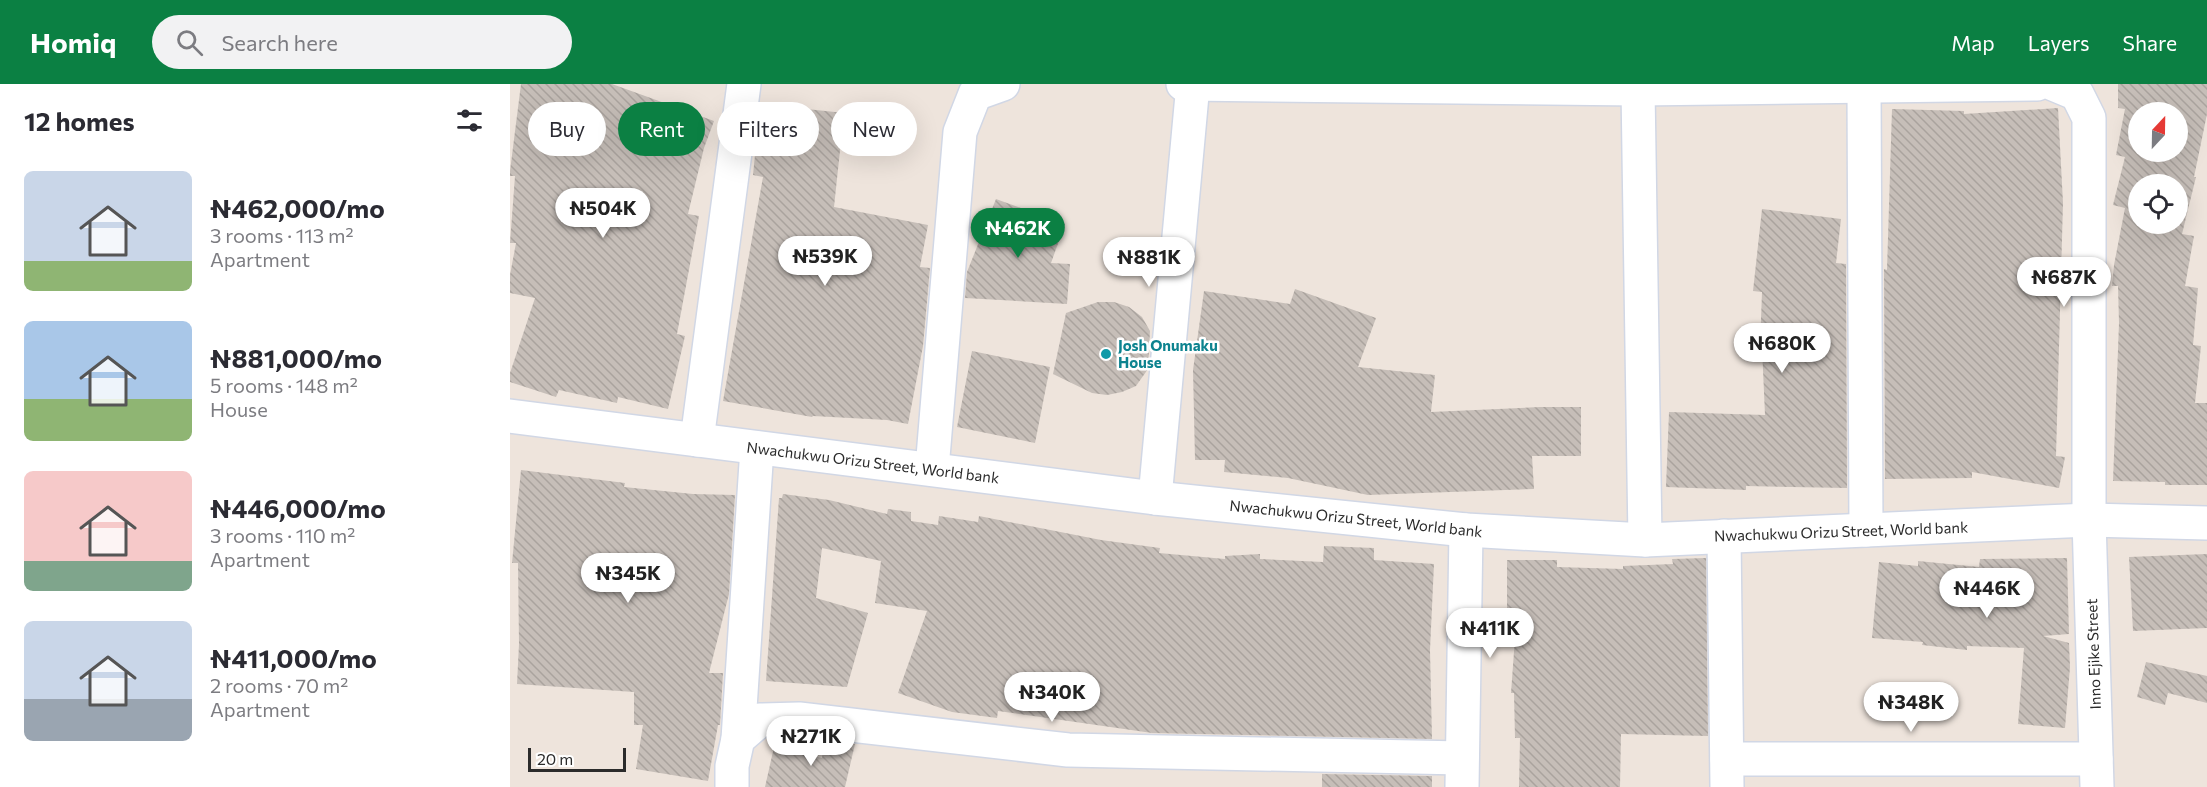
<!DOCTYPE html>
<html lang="en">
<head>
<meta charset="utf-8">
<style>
  body { margin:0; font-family:Commissioner,sans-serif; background:#f2f2f3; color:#2b2b33; height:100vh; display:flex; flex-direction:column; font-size:22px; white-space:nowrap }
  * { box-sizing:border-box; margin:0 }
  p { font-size:20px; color:#7c7c81 }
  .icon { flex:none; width:33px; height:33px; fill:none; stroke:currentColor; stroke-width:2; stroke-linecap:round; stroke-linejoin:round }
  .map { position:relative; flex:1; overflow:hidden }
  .panel { display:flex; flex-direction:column; background:#fff; width:510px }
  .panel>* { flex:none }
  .top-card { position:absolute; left:18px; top:18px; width:570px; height:54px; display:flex; gap:12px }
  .needle { width:39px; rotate:22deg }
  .buttons { position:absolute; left:1618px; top:18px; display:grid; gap:12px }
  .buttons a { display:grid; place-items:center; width:60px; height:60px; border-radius:50%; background:#fff; box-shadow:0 6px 24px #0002; font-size:30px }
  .scale { position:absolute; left:18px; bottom:15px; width:98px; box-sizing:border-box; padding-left:6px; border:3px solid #2b2b2b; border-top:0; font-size:16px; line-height:21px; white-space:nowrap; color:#2b2b2b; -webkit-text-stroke:4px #fff; paint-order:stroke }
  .price { position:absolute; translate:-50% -51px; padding:0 14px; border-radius:21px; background:#fff; color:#222; font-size:20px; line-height:39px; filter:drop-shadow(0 2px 3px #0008) }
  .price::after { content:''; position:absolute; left:50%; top:36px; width:18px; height:14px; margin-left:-9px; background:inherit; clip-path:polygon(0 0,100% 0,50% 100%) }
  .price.selected { background:#0b8043; color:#fff }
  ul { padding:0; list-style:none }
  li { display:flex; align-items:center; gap:18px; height:150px; padding:0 24px }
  li span { display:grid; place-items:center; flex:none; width:168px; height:120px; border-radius:9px; color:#555 }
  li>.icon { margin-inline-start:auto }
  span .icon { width:72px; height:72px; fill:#fffc; stroke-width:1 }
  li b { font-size:26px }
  h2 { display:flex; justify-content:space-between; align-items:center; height:72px; padding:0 24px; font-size:26px }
  .pill { padding:0 21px; border-radius:27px; background:#fff; box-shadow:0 6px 24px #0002; font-size:21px; line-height:54px }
  .pill.selected { background:#0b8043; color:#fff }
  header { display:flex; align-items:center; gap:36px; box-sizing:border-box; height:84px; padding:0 30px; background:#0b8043; color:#fff }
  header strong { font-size:28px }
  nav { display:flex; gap:33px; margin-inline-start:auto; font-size:21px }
  .search { width:420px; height:54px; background:#f2f2f3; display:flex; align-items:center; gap:15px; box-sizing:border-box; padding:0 21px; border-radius:33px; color:#7c7c81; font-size:22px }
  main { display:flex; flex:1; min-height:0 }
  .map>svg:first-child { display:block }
  .building { fill:url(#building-back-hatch); fill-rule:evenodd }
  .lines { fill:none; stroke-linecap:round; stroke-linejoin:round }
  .minor-casing { stroke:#d1d7e5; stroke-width:36 }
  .minor { stroke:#fff; stroke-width:33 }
  .culture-dot { fill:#0f9aa8; stroke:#fff; stroke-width:2 }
  .labels { text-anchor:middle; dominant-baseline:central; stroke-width:5; stroke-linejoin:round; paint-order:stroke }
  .culture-label { font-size:15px; font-weight:bold; fill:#0d838f; stroke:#fff; text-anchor:start }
  .street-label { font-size:15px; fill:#2b2b2b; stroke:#fff }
</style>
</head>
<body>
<header>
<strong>Homiq</strong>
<div class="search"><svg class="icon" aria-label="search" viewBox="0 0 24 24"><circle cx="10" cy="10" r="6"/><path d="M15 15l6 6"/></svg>Search here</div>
<nav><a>Map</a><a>Layers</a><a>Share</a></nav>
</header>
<main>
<section class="panel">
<h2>12 homes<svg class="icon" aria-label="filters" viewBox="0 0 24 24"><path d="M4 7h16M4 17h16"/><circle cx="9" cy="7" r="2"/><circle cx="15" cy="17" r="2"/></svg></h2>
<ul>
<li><span style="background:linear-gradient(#c9d6e8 75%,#8fb573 0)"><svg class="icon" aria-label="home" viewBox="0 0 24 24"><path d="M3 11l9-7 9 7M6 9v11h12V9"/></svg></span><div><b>₦462,000/mo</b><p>3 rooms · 113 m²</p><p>Apartment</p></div></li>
<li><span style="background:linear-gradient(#a9c7e8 65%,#8fb573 0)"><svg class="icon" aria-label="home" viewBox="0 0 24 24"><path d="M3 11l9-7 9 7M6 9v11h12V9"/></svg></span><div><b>₦881,000/mo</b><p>5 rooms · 148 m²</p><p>House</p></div></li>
<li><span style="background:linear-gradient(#f6c9c9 75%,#7fa58c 0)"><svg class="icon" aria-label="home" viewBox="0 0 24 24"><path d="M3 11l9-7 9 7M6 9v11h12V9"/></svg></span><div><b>₦446,000/mo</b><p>3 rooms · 110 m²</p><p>Apartment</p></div></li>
<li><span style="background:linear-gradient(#c9d6e8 65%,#9aa5b1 0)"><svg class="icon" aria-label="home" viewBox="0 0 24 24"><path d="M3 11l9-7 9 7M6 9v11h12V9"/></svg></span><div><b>₦411,000/mo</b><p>2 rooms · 70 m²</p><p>Apartment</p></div></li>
</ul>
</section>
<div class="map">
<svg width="1697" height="703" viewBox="0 0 1697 703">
  <defs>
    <pattern id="building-back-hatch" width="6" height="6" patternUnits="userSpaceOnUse" patternTransform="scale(1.5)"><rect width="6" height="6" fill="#c6beb8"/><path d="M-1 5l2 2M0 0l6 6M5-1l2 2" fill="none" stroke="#aaa39e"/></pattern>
  </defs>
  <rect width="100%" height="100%" fill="#eee4dc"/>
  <g class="building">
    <polygon points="11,0 102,0 204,37 194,64 178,130 189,132 167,250 175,252 158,325 108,313 107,319 49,306 46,313 0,298 0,289 25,214 0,209 0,191 6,159 0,159 5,92 0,92 0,87"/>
    <path d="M1608,0H1697V30L1684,93H1686L1672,150L1684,152L1675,202L1688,204L1683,261L1691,262L1685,319H1697V401H1655V398L1603,397L1609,239L1608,202H1602L1604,181L1615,124L1603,121L1615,73L1606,71L1615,25L1608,24ZM1629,28H1668V68H1629ZM1629,100H1668V140H1629Z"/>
    <polygon points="250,20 334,29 324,123 418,141 410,183 420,184 413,262 398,340 377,336 303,332 302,333 213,317 253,93 243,91"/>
    <polygon points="1548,24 1553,119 1546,372 1555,373 1549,404 1462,388 1462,394 1375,395 1374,185 1377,186 1382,25 1454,27 1454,30"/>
    <polygon points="486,115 555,140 541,179 560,180 557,220 455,214 457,188"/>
    <polygon points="1252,125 1331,135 1326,179 1336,180 1337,404 1236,402 1236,406 1156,403 1159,328 1255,331 1252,263 1250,263 1252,208 1243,207"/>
    <polygon points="785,205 866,234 848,283 925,291 921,328 1030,323 1071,323 1071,372 1022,372 1024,405 858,411 778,394 714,388 715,376 685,376 683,286 694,207 780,220"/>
    <polygon points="588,218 604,218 619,223 632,233 640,247 638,285 626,302 612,308 597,311 582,309 543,290 556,229"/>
    <polygon points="462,267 540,283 525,359 447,343"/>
    <polygon points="11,386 115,399 114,403 183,410 225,411 219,510 199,589 213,589 210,641 208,641 198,697 126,685 133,641 124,641 124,608 7,600 9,560 8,479 2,479"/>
    <polygon points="273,410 319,416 377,430 378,425 401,428 401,437 428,441 429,432 468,438 469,432 591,456 650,464 649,469 715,475 715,472 750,470 750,475 813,478 814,462 864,464 864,476 924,480 920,566 922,655 642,649 488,627 487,634 442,628 388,609 417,527 365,519 371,477 312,464 306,514 358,529 337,603 256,597 269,414 272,414"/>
    <polygon points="1697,470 1697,544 1623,547 1619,473"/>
    <polygon points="1196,474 1198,652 1111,650 1110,703 1009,703 1010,654 1005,654 1004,609 1001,609 1005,554 991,554 991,528 997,528 997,476 1047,476 1047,483 1113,485 1113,482 1163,480 1162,475"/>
    <polygon points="1557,474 1559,550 1533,552 1559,559 1560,583 1555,644 1508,640 1514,564 1457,562 1457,566 1412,561 1413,558 1362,554 1369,478 1408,482 1408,477 1469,483 1470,475"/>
    <polygon points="1636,578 1697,592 1697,619 1658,609 1655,621 1627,613"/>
    <polygon points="315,657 345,660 335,703 255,703 264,663 312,674"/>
    <polygon points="812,690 922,692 922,703 812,703"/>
  </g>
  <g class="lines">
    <g class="minor-casing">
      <g id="minor">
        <polyline points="673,0 1128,5 1527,0"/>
        <polyline points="1543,0 1567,10 1579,34 1579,436 1587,703"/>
        <polyline points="1354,3 1356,446"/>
        <polyline points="1128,5 1135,456"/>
        <polyline points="0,332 645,414 956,446 1135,456 1579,436 1697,439"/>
        <polyline points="187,356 234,0"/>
        <polyline points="422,385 450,48 465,10 493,0"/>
        <polyline points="645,414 683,0"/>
        <polyline points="1214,452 1217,703"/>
        <polyline points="228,655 247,364"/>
        <polyline points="1217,675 1586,675"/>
        <polyline points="222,703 222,682 228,655 250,636 289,635 558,666 952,674"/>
        <polyline points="952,703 956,446"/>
      </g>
    </g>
    <use href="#minor" class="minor"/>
  </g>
  <circle class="culture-dot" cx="596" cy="270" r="6"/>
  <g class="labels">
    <g class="culture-label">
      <text x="608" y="261">Josh Onumaku<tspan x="608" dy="17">House</tspan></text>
    </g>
    <g class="street-label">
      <text transform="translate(363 378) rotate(7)">Nwachukwu Orizu Street, World bank</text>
      <text transform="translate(846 434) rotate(6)">Nwachukwu Orizu Street, World bank</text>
      <text transform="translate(1331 447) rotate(-2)">Nwachukwu Orizu Street, World bank</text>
      <text transform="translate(1583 570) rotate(-92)">Inno Ejike Street</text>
    </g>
  </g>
</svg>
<div class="buttons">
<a><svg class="needle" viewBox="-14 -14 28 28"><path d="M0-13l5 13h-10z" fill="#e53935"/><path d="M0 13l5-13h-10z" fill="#7c7c81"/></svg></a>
<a><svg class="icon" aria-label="locate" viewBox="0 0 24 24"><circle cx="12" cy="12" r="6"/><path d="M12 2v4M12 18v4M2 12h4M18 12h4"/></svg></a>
</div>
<div class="scale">20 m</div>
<b class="price" style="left:93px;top:155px">₦504K</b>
<b class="price selected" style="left:508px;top:175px">₦462K</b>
<b class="price" style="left:315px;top:203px">₦539K</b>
<b class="price" style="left:639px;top:204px">₦881K</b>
<b class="price" style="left:1554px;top:224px">₦687K</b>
<b class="price" style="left:1272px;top:290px">₦680K</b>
<b class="price" style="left:118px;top:520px">₦345K</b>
<b class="price" style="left:1477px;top:535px">₦446K</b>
<b class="price" style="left:980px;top:575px">₦411K</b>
<b class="price" style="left:542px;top:639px">₦340K</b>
<b class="price" style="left:1401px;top:649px">₦348K</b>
<b class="price" style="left:301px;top:683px">₦271K</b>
<div class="top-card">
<a class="pill">Buy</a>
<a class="pill selected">Rent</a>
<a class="pill">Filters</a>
<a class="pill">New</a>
</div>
</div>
</main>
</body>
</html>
